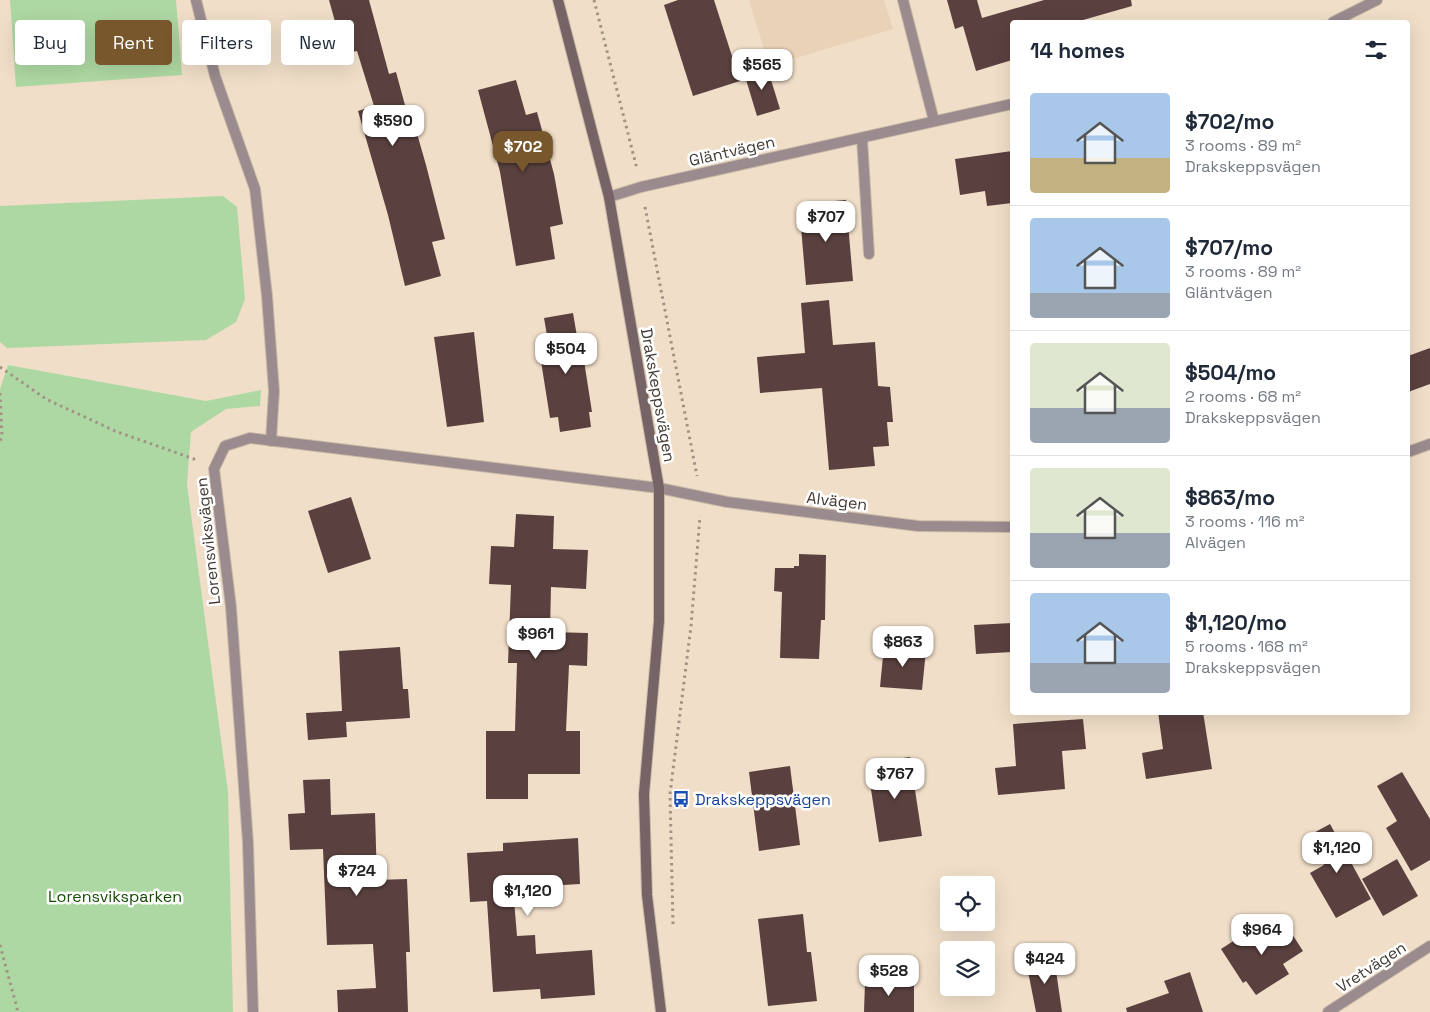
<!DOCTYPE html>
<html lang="en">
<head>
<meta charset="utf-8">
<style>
  body { margin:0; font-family:"Space Grotesk",sans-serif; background:#f6f6f7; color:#1f2937; height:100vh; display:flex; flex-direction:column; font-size:19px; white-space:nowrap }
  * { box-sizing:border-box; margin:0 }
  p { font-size:16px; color:#747a83 }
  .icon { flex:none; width:28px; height:28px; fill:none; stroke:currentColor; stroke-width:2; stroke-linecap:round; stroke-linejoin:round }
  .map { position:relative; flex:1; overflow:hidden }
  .side { position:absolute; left:1010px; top:20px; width:400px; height:695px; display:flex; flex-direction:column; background:#fff; border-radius:5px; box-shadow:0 5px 20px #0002 }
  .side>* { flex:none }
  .banner { position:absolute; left:15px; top:20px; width:475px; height:45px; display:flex; gap:10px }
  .buttons { position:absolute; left:940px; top:876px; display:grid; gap:10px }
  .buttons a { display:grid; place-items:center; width:55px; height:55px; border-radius:5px; background:#fff; box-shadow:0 5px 20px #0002; font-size:25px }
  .price { position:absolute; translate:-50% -42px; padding:0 11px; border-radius:10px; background:#fff; color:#222; font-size:16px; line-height:32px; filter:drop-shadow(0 1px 2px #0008) }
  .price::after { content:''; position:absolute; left:50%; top:30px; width:15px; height:11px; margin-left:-8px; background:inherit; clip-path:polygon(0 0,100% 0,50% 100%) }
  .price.active { background:#78572d; color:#fff }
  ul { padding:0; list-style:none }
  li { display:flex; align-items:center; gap:15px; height:125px; padding:0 20px }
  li+li { border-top:1px solid #e0e1e3 }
  li span { display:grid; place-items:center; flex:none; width:140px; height:100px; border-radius:5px; color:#555 }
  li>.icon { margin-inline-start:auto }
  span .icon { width:60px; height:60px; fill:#fffc; stroke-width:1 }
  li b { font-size:21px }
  h2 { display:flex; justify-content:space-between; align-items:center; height:60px; padding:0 20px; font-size:21px }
  .chip { padding:0 18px; border-radius:5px; background:#fff; box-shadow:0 5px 20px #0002; font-size:18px; line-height:45px }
  .chip.active { background:#78572d; color:#fff }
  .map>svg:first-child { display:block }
  .built { fill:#e9d2b6 }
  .green { fill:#aed8a3 }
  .building { fill:#5a413f }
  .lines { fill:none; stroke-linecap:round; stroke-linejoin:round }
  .lane-casing { stroke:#cabaa7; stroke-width:12 }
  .street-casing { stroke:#cabaa7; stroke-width:12 }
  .secondary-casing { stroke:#cabaa7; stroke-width:12 }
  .path { stroke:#a09383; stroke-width:3; stroke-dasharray:2.5 4; stroke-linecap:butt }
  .lane { stroke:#998b8e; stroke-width:10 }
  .street { stroke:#998b8e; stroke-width:10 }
  .secondary { stroke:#756366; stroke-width:10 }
  .labels { text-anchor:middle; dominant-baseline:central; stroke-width:5; stroke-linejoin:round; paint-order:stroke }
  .street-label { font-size:16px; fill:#423a32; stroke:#fff }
  .transit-label { font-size:16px; fill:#164399; stroke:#fff; text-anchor:start }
  .park-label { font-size:16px; fill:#144c00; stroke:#fff }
</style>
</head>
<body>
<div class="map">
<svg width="1430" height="1012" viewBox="0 0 1430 1012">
  <rect width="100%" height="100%" fill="#f0dec8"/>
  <polygon class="built" points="749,0 884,0 893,29 769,66"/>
  <g class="green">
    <polygon points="10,0 176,0 182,75 16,87"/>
    <polygon points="223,196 237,207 245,299 236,322 206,340 7,348 0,342 0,206"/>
    <polygon points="0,358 8,365 206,401 261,390 260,406 226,409 191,432 187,484 228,792 233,1012 0,1012 0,389 8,365"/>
  </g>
  <g class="building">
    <polygon points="329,0 369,0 389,74 396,72 412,131 416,130 426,165 445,239 432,242 441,276 405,286 388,215 358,111 374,106 357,51 344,54"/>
    <polygon points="678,0 714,0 740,81 693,96 664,5"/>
    <polygon points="947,0 977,0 982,18 1044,0 1131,0 1132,6 1076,22 1012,22 1012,60 976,71 963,26 955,29"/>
    <polygon points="767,67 780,109 757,116 744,73"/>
    <polygon points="516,80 526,115 537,112 554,174 563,224 550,227 555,259 516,266 500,172 478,90"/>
    <polygon points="1012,151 1012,203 987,206 985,191 960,195 955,159"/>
    <polygon points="846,200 853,281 806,285 799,204"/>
    <polygon points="829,300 833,345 875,342 878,386 890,387 893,422 887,422 889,446 873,447 875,466 829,470 822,388 760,393 757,357 805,353 801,303"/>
    <polygon points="573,313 579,348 582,348 592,412 589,412 591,427 560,432 558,417 550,418 540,355 550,353 544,318"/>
    <polygon points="474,332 484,422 447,427 434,337"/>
    <polygon points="1430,348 1430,384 1408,392 1408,356"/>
    <polygon points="351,497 371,559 328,573 308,511"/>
    <polygon points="516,514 554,516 553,549 588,550 586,589 551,587 550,632 588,633 587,666 569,665 566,731 580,731 580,774 528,774 528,799 486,799 486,731 515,731 517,663 508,663 511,585 489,584 491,546 514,547"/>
    <polygon points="799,554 826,555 825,620 821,620 819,659 780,658 782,592 774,591 775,568 794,568 794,566 799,566"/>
    <polygon points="1012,623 1012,652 976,654 974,625"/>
    <polygon points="884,646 926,650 922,690 880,687"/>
    <polygon points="400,647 403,689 408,689 410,718 346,722 347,737 308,740 306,713 342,711 339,651"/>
    <polygon points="1158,712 1203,712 1212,769 1146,779 1142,753 1163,749"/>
    <polygon points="1083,719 1086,749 1062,751 1065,789 998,795 995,768 1016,766 1013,724"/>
    <polygon points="910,757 922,836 879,842 867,763"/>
    <polygon points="790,766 800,845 759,851 749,772"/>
    <polygon points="1402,772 1430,819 1430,860 1411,871 1386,828 1397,821 1377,786"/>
    <polygon points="330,779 331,815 375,813 377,880 407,879 410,952 406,952 408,1012 338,1012 337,990 376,988 373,944 327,945 323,849 290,850 288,814 305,813 303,780"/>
    <polygon points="1330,824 1371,899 1336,918 1310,873 1324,865 1308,836"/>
    <polygon points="578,838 580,884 513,888 517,936 535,935 536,954 592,950 595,995 541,999 540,989 493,992 487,901 470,902 467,853 503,851 503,843"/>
    <polygon points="1397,859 1418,896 1383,916 1362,879"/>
    <polygon points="803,914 807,952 811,952 817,1001 768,1006 758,919"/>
    <polygon points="1261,923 1268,934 1285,923 1303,951 1283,964 1289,974 1256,995 1246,981 1243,983 1221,949"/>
    <polygon points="1054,957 1062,1012 1036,1012 1026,961"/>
    <polygon points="1190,972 1203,1012 1127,1012 1126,1008 1169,993 1164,981"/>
    <polygon points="865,982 914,983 914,1012 864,1012"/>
  </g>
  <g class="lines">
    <g class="lane-casing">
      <polyline id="lane" points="196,0 215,76 255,189 267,296 274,391 271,441"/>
    </g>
    <g class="street-casing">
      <g id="street">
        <polyline points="903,0 934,121"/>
        <polyline points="1333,22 1377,0"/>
        <polyline points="862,138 869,254"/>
        <polyline points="609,197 641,187 1012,104"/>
        <polyline points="1408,452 1430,444"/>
        <polyline points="253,1012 248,843 231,607 214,469 225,446 250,438 659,488 727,502 918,526 1012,527"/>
        <polyline points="1328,1012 1430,946"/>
      </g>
    </g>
    <g class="secondary-casing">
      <polyline id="secondary" points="558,0 609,197 659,488 659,621 644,794 647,895 661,1012"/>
    </g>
    <g class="path">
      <polyline points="594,0 637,169"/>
      <polyline points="645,207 697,476"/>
      <polyline points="0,367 46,399 115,431 197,460"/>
      <polyline points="0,393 2,437 0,441"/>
      <polyline points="673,924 670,794 691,626 700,516"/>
      <polyline points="0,945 18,1012"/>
    </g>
    <use href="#lane" class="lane"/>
    <use href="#street" class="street"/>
    <use href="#secondary" class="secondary"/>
  </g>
  <defs>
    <g id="bus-bare" transform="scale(1.35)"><path d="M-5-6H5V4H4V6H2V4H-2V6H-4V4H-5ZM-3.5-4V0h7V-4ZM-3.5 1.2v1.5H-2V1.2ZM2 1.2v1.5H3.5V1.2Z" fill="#1a4fb4" stroke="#fff" stroke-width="2.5" paint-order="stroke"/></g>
  </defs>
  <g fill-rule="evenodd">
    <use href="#bus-bare" x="681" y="799"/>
  </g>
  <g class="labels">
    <g class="street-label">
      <text transform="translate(732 151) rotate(-13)">Gläntvägen</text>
      <text transform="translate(658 395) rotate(80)">Drakskeppsvägen</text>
      <text transform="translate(837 501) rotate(7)">Alvägen</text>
      <text transform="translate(208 541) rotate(-96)">Lorensviksvägen</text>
      <text transform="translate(1371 967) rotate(-33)">Vretvägen</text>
    </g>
    <g class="transit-label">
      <text x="695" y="799">Drakskeppsvägen</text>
    </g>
    <g class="park-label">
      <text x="115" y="896">Lorensviksparken</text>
    </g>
  </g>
</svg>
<div class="buttons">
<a><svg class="icon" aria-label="locate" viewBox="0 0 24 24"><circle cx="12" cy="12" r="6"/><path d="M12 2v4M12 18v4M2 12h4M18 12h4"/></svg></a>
<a><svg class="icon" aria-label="layers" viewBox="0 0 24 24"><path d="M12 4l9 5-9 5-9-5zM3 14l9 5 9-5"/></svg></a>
</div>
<b class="price" style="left:762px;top:91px">$565</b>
<b class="price" style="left:393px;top:147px">$590</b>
<b class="price active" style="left:523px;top:173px">$702</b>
<b class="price" style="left:826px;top:243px">$707</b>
<b class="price" style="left:566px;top:375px">$504</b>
<b class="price" style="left:536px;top:660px">$961</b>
<b class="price" style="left:903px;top:668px">$863</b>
<b class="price" style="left:895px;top:800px">$767</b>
<b class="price" style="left:1337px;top:874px">$1,120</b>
<b class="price" style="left:357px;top:897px">$724</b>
<b class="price" style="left:528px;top:917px">$1,120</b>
<b class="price" style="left:1262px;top:956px">$964</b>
<b class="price" style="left:1045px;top:985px">$424</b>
<b class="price" style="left:889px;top:997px">$528</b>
<div class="banner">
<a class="chip">Buy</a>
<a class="chip active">Rent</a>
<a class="chip">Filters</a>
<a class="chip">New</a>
</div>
<section class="side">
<h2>14 homes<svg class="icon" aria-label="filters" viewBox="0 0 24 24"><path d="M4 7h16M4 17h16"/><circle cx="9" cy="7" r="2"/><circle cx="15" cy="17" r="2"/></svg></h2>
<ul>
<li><span style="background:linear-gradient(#a9c7e8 65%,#c2b280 0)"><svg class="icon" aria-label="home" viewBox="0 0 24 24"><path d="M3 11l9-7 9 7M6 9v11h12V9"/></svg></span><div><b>$702/mo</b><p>3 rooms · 89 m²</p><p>Drakskeppsvägen</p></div></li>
<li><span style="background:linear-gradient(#a9c7e8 75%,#9aa5b1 0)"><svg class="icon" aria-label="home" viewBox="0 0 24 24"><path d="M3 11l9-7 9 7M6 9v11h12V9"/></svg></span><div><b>$707/mo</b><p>3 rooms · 89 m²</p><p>Gläntvägen</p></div></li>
<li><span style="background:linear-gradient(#dfe7d0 65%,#9aa5b1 0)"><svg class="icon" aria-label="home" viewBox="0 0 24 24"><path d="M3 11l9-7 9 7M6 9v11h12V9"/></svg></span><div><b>$504/mo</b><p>2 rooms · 68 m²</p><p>Drakskeppsvägen</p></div></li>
<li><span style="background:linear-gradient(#dfe7d0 65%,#9aa5b1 0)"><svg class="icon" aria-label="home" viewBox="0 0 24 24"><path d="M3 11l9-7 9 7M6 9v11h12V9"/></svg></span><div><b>$863/mo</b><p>3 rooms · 116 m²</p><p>Alvägen</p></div></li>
<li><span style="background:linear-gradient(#a9c7e8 70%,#9aa5b1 0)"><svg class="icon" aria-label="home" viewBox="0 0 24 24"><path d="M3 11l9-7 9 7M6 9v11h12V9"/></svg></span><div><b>$1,120/mo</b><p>5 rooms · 168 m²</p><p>Drakskeppsvägen</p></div></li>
</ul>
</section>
</div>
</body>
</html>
